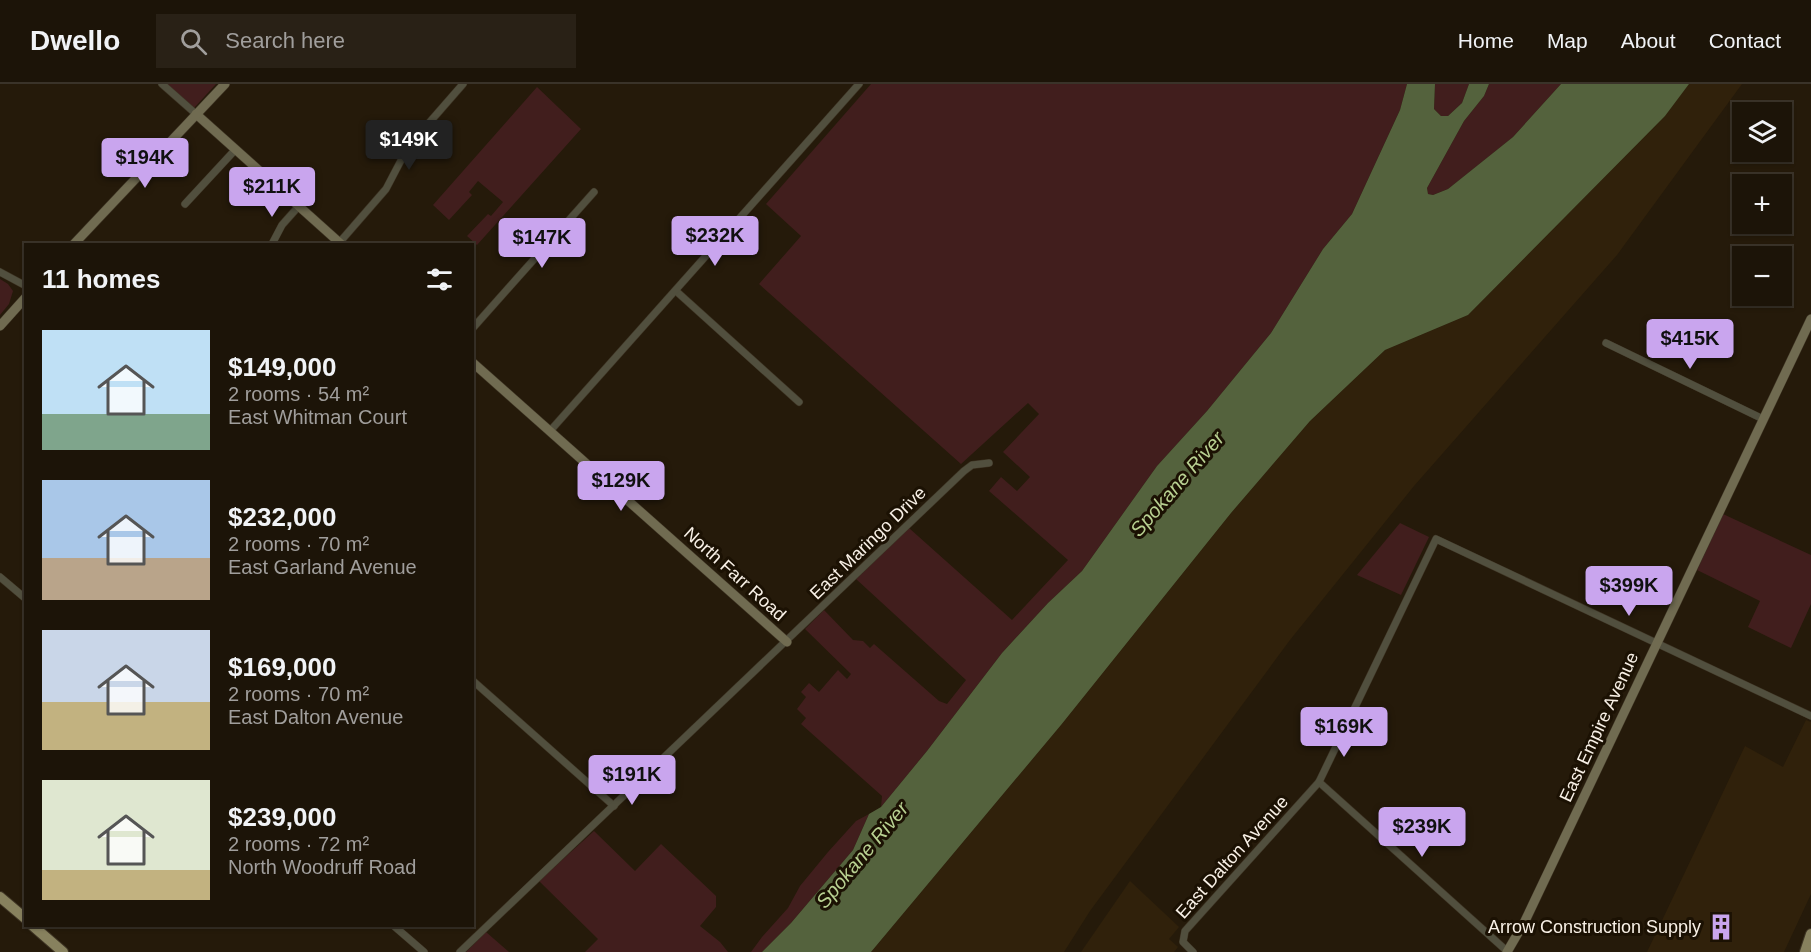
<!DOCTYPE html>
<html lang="en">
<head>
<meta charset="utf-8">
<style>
  body { margin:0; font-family:Arial,sans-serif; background:#292116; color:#f1f3f6; height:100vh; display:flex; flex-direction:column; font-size:22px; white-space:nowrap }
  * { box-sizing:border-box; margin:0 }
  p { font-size:20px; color:#a09e9c }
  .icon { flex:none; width:33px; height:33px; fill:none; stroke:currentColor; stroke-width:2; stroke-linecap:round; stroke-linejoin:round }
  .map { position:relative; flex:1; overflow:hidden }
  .sheet { position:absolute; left:24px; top:159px; width:450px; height:684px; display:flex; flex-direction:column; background:#1c1408; border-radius:0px; box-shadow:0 2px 4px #0004,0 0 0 2px #3a3329 }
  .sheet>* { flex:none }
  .tools { position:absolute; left:1732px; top:18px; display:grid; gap:12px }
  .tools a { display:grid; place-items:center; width:60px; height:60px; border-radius:0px; background:#1c1408; box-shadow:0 2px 4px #0004,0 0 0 2px #3a3329; font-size:30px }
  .price { position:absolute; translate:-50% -51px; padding:0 14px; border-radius:6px; background:#c9a5ee; color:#111; font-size:20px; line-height:39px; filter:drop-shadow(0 2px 3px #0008) }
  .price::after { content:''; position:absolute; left:50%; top:36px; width:18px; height:14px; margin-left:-9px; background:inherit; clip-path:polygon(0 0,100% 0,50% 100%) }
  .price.current { background:#222; color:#fff }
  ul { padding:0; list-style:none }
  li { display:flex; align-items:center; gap:18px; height:150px; padding:0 18px }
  li span { display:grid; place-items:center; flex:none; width:168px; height:120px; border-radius:0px; color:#555 }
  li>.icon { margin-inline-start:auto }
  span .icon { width:72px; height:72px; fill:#fffc; stroke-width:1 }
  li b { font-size:26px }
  h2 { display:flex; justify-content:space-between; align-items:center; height:72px; padding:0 18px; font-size:26px }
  header { display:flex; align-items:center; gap:36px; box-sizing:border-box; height:84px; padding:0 30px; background:#1c1408; border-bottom:2px solid #3a3329 }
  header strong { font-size:28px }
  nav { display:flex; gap:33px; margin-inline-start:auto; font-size:21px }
  .search { width:420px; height:54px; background:#292116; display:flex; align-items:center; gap:15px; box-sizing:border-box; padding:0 21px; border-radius:0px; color:#a09e9c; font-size:22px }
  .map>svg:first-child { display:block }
  .built { fill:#30210b }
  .green { fill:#411e1d }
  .water { fill:#54623d }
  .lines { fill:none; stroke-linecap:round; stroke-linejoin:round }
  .street-casing { stroke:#3e3424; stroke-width:8 }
  .secondary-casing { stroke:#3e3424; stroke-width:10 }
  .primary-casing { stroke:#3e3424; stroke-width:12 }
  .street { stroke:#514f3e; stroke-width:7 }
  .secondary { stroke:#706b51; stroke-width:9 }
  .primary { stroke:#87815e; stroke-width:10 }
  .labels { text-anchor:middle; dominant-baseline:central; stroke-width:6; stroke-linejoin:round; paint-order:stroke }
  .street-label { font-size:18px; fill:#f8f0e6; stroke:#1b1103 }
  .poi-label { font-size:18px; fill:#f8f0e6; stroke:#1b1103; text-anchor:end }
  .water-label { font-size:20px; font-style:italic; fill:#b8d091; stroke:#1b1103 }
</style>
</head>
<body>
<header>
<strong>Dwello</strong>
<div class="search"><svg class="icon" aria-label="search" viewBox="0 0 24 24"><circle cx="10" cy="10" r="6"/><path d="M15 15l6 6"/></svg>Search here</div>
<nav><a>Home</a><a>Map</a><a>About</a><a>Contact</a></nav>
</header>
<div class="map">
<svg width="1811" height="868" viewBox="0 0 1811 868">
  <rect width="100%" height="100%" fill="#251a0a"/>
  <g class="built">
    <polygon points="1689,0 1742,0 1617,171 1414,402 1290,556 1090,827 1064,868 871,868 1061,641 1231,429 1310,337 1385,266 1468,231 1665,32"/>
    <polygon points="1806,636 1811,638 1811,810 1784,868 1647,868 1745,662 1783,683"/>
    <polygon points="1130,797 1179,843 1169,855 1178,863 1174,868 1081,868"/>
  </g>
  <g class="green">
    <polygon points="167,0 216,0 194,24"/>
    <polygon points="871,0 1407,0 1400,26 1352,130 1323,165 1271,249 1207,327 1157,382 1082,487 1048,519 1002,569 927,667 881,723 882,712 801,640 806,634 797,625 806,613 801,608 809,599 819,608 838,586 847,595 851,590 805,545 824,526 853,556 863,557 870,564 874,560 939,617 947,620 966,596 856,495 909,444 1012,536 1068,476 989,407 1001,393 1017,407 1030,393 1003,368 1039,330 1028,319 961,380 759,200 801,152 766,120"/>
    <polygon points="1435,0 1469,0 1462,19 1448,32 1441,32 1434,25"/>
    <polygon points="1489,0 1561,0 1513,53 1448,105 1433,111 1428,110 1427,104 1464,37 1484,12"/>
    <polygon points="537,3 581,45 477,161 467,152 488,130 491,132 503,118 478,97 469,108 472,111 449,136 433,121"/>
    <polygon points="0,195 8,200 13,207 9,220 0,231"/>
    <polygon points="1723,430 1811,471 1811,520 1791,564 1748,543 1760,517 1697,486"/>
    <polygon points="1400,439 1429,453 1401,511 1357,491"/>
    <polygon points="869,730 853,766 791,839 762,868 751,868 762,853 788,824 800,802 828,768 856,737"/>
    <polygon points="594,747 635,787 661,760 716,812 716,823 700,842 720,858 728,868 585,868 598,855 539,797"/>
    <polygon points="486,848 509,868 466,868"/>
  </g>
  <polygon class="water" points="1407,0 1435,0 1434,25 1441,32 1448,32 1462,19 1469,0 1489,0 1484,12 1464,37 1427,104 1428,110 1433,111 1448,105 1513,53 1561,0 1689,0 1665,32 1468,231 1385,266 1310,337 1231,429 1061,641 871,868 762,868 791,839 853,766 869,730 881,723 927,667 1002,569 1048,519 1082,487 1157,382 1207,327 1271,249 1323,165 1352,130 1400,26"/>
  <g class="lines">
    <g class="street-casing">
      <g id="street">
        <polyline points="162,0 196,30"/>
        <polyline points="185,120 235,66"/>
        <polyline points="339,159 386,105 408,63 463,0"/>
        <polyline points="272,160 282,141 298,123"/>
        <polyline points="0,188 26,202"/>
        <polyline points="676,207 799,318"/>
        <polyline points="472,245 594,108"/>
        <polyline points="1606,259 1763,335"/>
        <polyline points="550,347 859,0"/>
        <polyline points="0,493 26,515"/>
        <polyline points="472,596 614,722"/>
        <polyline points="1319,698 1508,868"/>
        <polyline points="394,842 424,868"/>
        <polyline points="460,868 964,387 972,381 989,379"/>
        <polyline points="1193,868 1183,858 1185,847 1319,698 1436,455 1811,632"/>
      </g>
    </g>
    <g class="secondary-casing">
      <g id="secondary">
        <polyline points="196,30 341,160"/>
        <polyline points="74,160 225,0"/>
        <polyline points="0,242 26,213"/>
        <polyline points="472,278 787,558"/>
        <polyline points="1507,868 1525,837 1811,235"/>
      </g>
    </g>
    <g class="primary-casing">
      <g id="primary">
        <polyline points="0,813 26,835"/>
        <polyline points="33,842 63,868"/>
        <polyline points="1805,868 1811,850"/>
      </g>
    </g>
    <use href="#street" class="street"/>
    <use href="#secondary" class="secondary"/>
    <use href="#primary" class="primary"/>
  </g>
  <defs>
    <g id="building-bare" transform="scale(2.07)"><path d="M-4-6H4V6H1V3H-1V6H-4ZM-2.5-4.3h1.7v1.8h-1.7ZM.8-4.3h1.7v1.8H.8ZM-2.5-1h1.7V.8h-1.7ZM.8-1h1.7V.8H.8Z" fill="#c9a5ee" stroke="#1b1103" stroke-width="2.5" paint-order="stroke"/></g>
  </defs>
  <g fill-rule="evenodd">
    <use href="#building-bare" x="1721" y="843"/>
  </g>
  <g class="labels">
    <g class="street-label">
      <text transform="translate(868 459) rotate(-44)">East Maringo Drive</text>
      <text transform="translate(735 490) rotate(42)">North Farr Road</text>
      <text transform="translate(1599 643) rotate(-65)">East Empire Avenue</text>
      <text transform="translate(1232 773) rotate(-48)">East Dalton Avenue</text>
    </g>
    <g class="poi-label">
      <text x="1701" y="843">Arrow Construction Supply</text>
    </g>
    <g class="water-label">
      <text transform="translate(1177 400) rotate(-49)">Spokane River</text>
      <text transform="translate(862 771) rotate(-50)">Spokane River</text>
    </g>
  </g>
</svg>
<div class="tools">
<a><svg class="icon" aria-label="layers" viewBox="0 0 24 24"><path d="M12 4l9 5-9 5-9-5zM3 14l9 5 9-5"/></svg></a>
<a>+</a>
<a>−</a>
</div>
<b class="price current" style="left:409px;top:87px">$149K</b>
<b class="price" style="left:145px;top:105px">$194K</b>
<b class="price" style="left:272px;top:134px">$211K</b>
<b class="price" style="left:715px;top:183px">$232K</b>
<b class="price" style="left:542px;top:185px">$147K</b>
<b class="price" style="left:1690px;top:286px">$415K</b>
<b class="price" style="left:621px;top:428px">$129K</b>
<b class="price" style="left:1629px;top:533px">$399K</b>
<b class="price" style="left:1344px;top:674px">$169K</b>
<b class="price" style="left:632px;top:722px">$191K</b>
<b class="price" style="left:1422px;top:774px">$239K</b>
<section class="sheet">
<h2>11 homes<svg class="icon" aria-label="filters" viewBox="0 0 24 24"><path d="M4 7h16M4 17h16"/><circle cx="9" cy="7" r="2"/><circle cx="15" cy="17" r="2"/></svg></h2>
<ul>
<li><span style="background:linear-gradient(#bfe0f5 70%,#7fa58c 0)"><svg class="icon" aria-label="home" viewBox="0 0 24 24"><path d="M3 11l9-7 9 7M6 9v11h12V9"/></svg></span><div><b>$149,000</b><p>2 rooms · 54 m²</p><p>East Whitman Court</p></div></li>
<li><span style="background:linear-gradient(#a9c7e8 65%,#b9a48a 0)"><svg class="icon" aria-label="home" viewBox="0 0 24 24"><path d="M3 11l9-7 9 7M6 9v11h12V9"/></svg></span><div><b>$232,000</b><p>2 rooms · 70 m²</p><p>East Garland Avenue</p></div></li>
<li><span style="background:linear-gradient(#c9d6e8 60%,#c2b280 0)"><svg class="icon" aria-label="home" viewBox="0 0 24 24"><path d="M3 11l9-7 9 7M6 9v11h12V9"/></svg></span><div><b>$169,000</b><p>2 rooms · 70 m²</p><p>East Dalton Avenue</p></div></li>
<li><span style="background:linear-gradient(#dfe7d0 75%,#c2b280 0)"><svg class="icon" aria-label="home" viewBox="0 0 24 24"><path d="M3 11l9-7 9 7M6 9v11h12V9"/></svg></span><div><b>$239,000</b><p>2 rooms · 72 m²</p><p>North Woodruff Road</p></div></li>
</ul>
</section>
</div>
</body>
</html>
